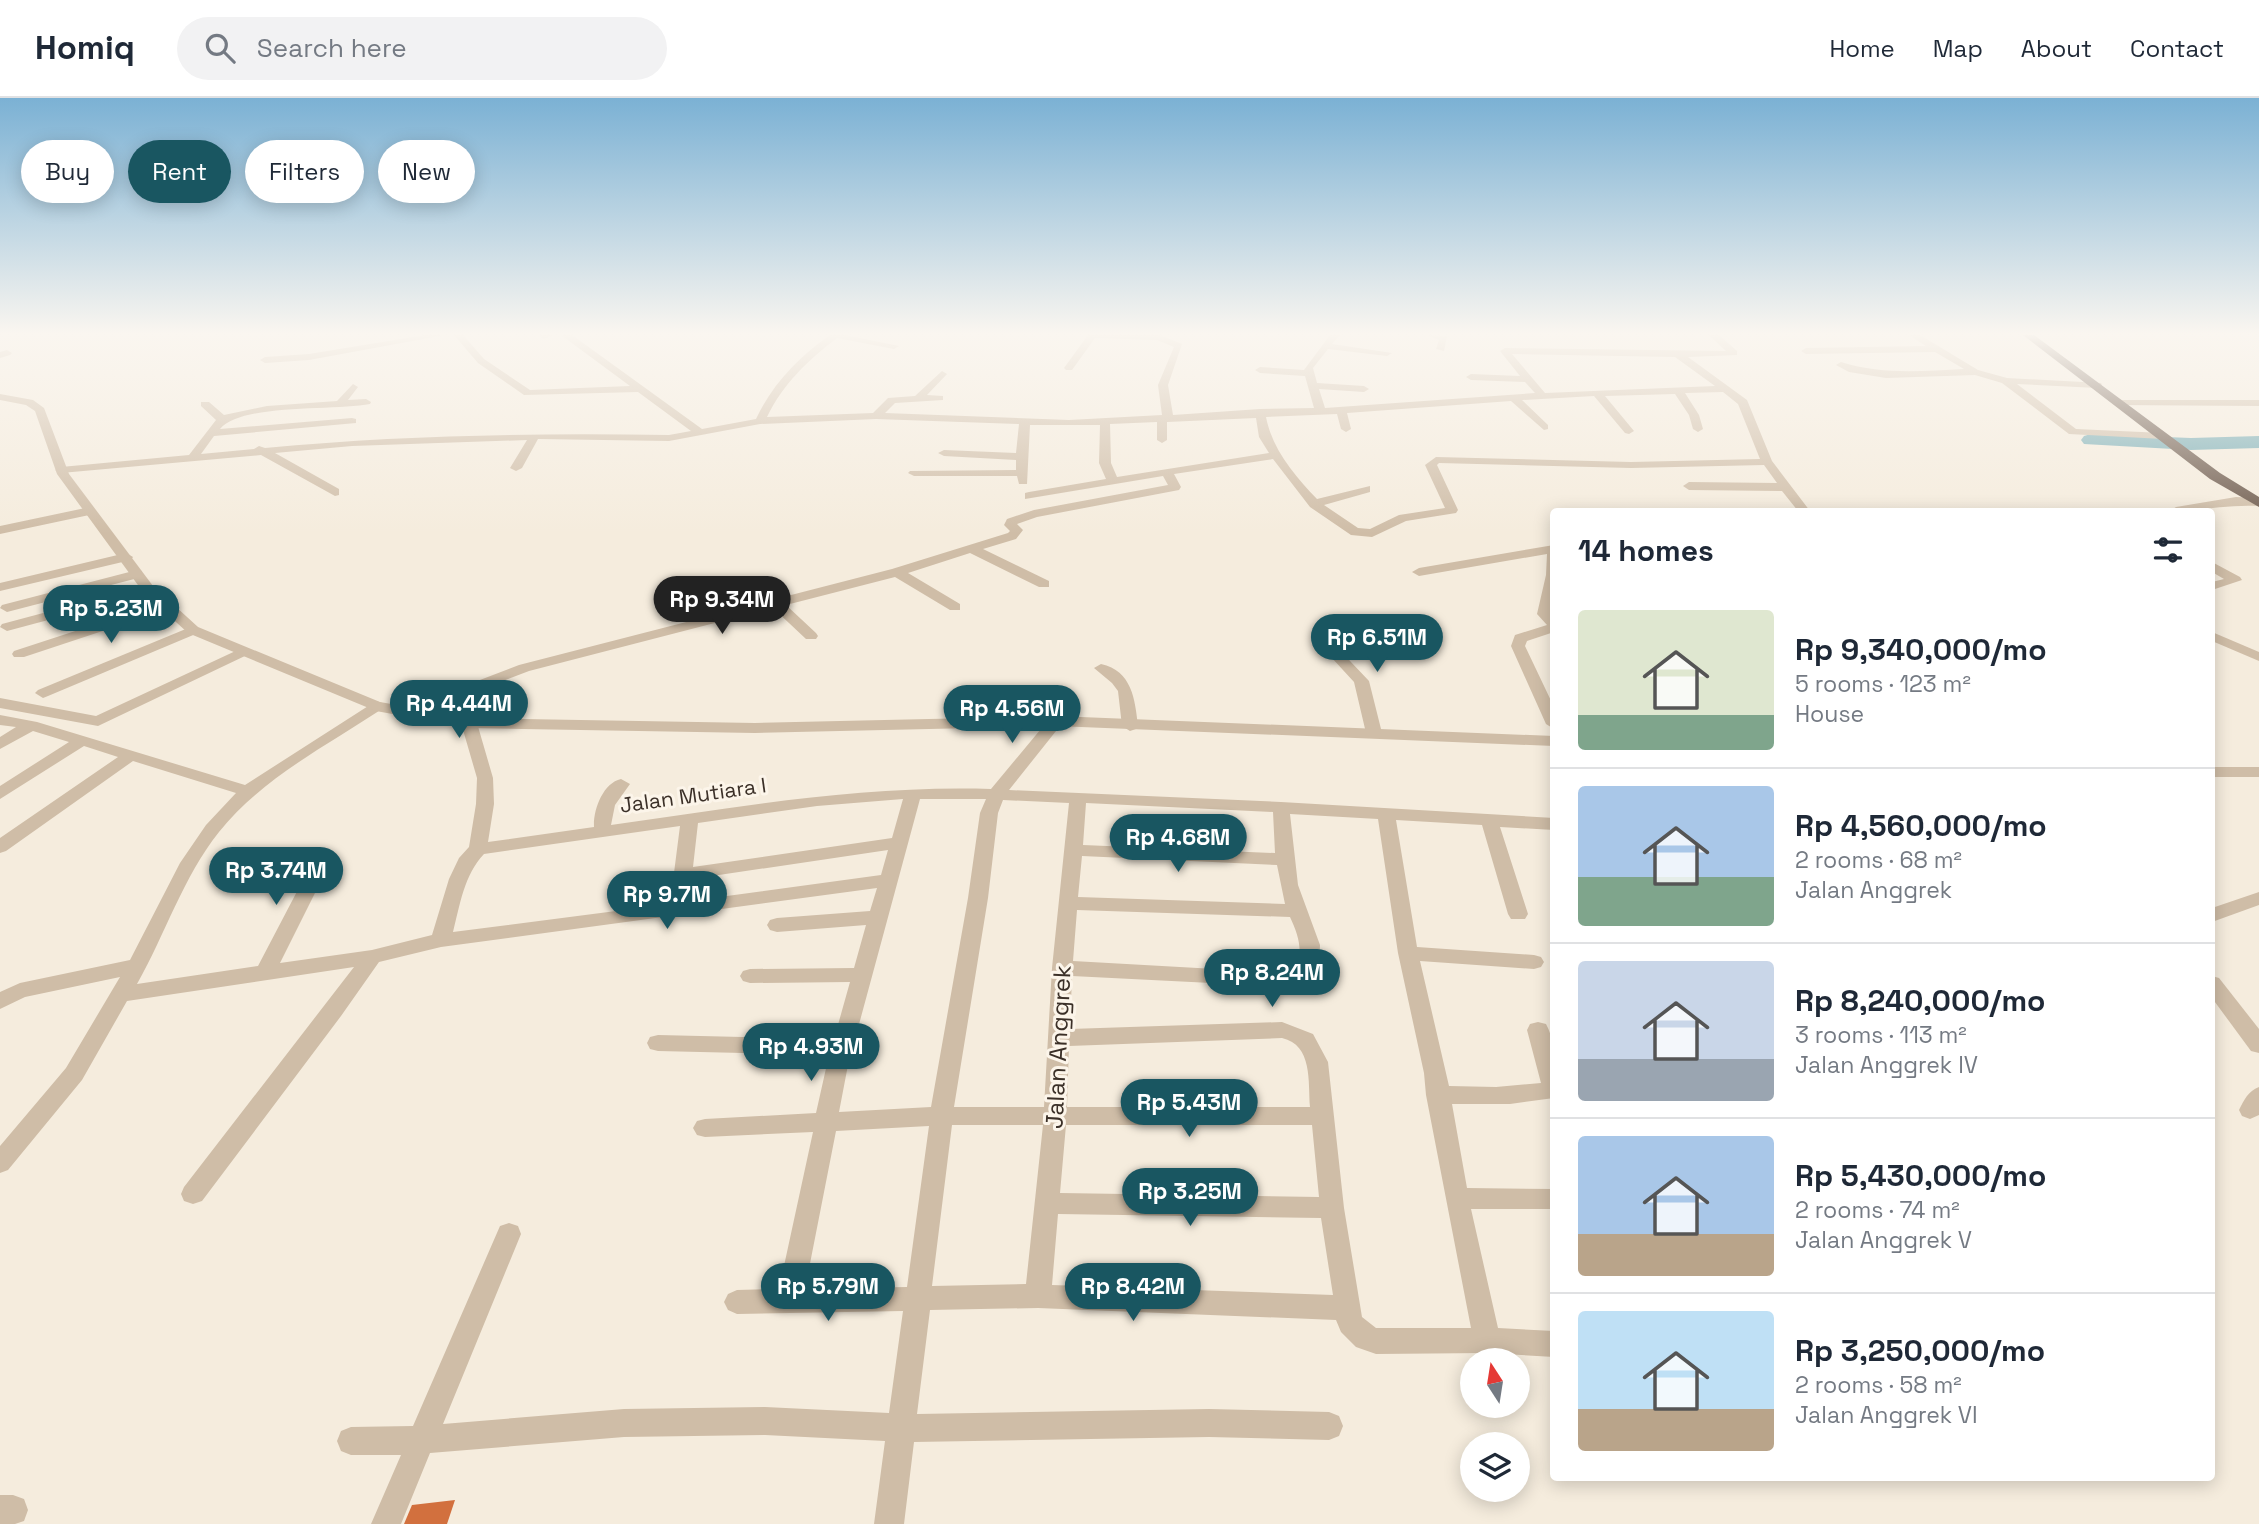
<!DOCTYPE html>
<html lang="en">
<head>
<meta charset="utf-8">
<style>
  body { margin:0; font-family:"Space Grotesk",sans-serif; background:#f2f2f3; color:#1f2937; height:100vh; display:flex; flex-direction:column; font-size:26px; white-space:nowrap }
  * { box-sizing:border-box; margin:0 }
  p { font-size:23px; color:#747a83 }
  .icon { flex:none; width:38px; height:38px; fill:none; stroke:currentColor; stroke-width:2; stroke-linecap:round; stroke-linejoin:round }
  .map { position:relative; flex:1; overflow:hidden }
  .drawer { position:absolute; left:1550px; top:410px; width:665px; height:973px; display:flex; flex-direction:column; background:#fff; border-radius:7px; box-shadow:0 4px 18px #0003 }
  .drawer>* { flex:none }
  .banner { position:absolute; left:21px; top:42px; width:665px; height:63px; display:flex; gap:14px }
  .needle { width:46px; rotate:348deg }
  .controls { position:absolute; left:1460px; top:1250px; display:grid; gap:14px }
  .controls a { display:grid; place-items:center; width:70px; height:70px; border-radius:50%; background:#fff; box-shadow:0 4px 18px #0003; font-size:35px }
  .price { position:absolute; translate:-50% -60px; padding:0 16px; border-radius:24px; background:#195661; color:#fff; font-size:23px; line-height:46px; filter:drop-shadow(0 2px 4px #0008) }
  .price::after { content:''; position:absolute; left:50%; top:42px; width:21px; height:16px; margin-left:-10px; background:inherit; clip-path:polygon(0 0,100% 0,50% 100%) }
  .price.current { background:#222; color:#fff }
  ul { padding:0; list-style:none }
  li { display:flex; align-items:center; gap:21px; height:175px; padding:0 28px }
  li+li { border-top:2px solid #e0e1e3 }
  li span { display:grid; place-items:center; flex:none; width:196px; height:140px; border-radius:7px; color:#555 }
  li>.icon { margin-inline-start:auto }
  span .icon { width:84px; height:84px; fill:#fffc; stroke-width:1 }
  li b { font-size:30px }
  h2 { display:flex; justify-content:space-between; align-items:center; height:84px; padding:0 28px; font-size:30px }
  .chip { padding:0 24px; border-radius:32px; background:#fff; box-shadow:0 4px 18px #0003; font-size:24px; line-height:63px }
  .chip.current { background:#195661; color:#fff }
  header { display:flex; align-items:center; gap:42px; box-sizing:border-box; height:98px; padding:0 35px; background:#fff; border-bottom:2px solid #e0e1e3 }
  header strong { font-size:33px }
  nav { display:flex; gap:38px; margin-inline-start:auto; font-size:24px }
  .search { width:490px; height:63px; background:#f2f2f3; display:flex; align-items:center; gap:18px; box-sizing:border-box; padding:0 24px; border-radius:38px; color:#747a83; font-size:26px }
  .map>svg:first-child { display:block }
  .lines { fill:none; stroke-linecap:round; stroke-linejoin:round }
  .river { fill:#79adb5; fill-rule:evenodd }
  .building { fill:#d2703e }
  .minor { fill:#cfbda7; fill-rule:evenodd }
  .tertiary { fill:#cfbda7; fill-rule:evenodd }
  .trunk { fill:#6d5a4c; fill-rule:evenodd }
  .labels { text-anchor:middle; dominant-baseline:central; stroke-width:6; stroke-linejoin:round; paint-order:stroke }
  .street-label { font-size:21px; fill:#3b3028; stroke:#fcf5ea }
  .near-street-label { font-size:24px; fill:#3b3028; stroke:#fcf5ea }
</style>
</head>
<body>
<header>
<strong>Homiq</strong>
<div class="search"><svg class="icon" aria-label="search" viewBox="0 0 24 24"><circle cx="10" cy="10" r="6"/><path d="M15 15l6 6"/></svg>Search here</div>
<nav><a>Home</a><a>Map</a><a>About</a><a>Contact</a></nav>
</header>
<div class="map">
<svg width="2259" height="1426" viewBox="0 0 2259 1426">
  <rect width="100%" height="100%" fill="#f5ecdd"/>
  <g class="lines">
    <polygon class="river" points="2091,336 2191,340 2259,338 2259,350 2191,352 2084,346 2081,342 2084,338"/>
  </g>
  <g class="building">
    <polygon points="1360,518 1363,531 1327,540 1315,530"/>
    <polygon points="455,1402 447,1426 404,1426 412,1407"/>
  </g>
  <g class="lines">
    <g class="minor">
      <polygon points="425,237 445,237 309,262 265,265 260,262 265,259 309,256"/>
      <path d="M454,237H463L484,261L530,292L630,288L561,237H572L702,331L756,321C773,285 799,259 830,237H845L899,248L894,251L837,240C808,262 783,286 767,319L873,315L888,300L915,298L942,273L947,276L927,297L943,298V302L895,305L885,315L1069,322L1162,317L1158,287L1174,249L1157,242L1095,240L1072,272H1066L1064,270L1088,237H1160L1182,246L1168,287L1173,317L1260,311L1314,310L1305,278L1260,275L1255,272L1260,269L1304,272L1330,237H1340L1332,246L1392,255L1387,258L1328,251L1313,270L1317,285L1364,288L1369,291L1364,294L1319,291L1325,310L1535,295L1525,284L1471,282L1466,279L1471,276L1520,278L1500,253L1505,250L1726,253L1709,237H1719L1737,253V257L1688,259L1747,302L1772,363L1810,413H1798L1782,393L1689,392L1683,388L1689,384L1777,385L1764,367L1631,370L1439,365L1437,367L1458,412L1456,415L1406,423L1372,439L1351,437L1310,409L1273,361L1174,376L1181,389L1179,392L1037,419L1017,426L1023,432L1016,441L983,451L1049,483V489H1039L970,455L908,475L960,506V512H950L895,479L786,507L816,535L818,538L816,541H806L773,510L529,573L410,619L404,617L402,614L404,611L519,567L892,471L1008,435L1010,433L1004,427L1007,421L1034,412L1168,387L1163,378L1025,401V395L1029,394L1106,381L1099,365L1100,327H1030L1027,386H1019L1017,378H914L908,375L910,373L1016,372V362L944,358L938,355L944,352L1016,355L1019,326L876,321L760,326L669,343L538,341L522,370L516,373L510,370L527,342L352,348L275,355L339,391V397L335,398L261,357L61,375L55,372L61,369L189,357L216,322L201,308V304H209L224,317L267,308L337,303L353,286L358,289L348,302L366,301L371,304L370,306C335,313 242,305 220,331L352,320L356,321V325L214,338L201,356L254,351L259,348L265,350C400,337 534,335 669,337L691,333L638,294L524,297L478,265ZM1512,256L1675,259L1715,288L1545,295ZM1723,294L1738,306L1760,361L1631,364L1436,359L1425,367L1445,410L1399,417L1370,431L1358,430L1324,407L1370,394V388L1317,401C1295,378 1272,351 1266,319L1337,316L1341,331L1346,334L1351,331L1347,315L1511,303L1544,332L1548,331V327L1522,302L1594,298L1625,335L1629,336L1634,333L1605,298L1675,296L1689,317L1693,331L1698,334L1703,331L1699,317L1685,295ZM1256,320L1259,339L1269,355L1117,379L1111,365L1110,326L1157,324V342L1162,345L1167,342V324Z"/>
      <polygon points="539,237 554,237 543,241"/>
      <polygon points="1427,237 1447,238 1444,253 1436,251 1439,242"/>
      <path d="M1909,237H1920L1978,272L2007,280L2101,285L2102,287L2097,290L2017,286L2076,331L2163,335L2168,338L2163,341L2069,336L2002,285L1975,277L1886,280L1849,274L1836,267L1841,264C1882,277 1922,273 1964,271L1935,254L1806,256L1801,253L1806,250L1926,248Z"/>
      <polygon points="7,252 12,255 10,257 0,260 0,254"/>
      <polygon points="2118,302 2259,302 2259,308 2114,307 2113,305"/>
      <path d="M2236,399L2259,400V408C2229,406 2200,413 2170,413L2176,409Z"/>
      <polygon points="90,409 96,413 94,416 0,436 0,428"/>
      <polygon points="1554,447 1554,503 1551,515 1554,518 1554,534 1527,543 1525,548 1554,609 1554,631 1546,626 1511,548 1515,537 1547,527 1537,516 1546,477 1547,456 1419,478 1412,474 1419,470"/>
      <polygon points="126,455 133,459 131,462 0,493 0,485"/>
      <polygon points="2212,464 2240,479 2242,482 2212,492 2212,484 2224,481 2212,474"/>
      <polygon points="137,472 142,473 142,479 7,514 0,510 2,507"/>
      <polygon points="148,487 155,491 153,494 7,533 0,529 2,526"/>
      <polygon points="164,504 171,508 169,511 24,559 14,559 12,556 14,553"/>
      <polygon points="193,528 198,529 198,535 48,598 43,600 35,595 38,592"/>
      <polygon points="2212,534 2259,554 2259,563 2212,543"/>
      <polygon points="1327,543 1332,544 1369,583 1382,635 1380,638 1374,640 1366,635 1354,584 1320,547"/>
      <polygon points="242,550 249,554 247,557 98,628 0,610 0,600 96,618"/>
      <path d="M1101,566C1132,573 1135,601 1138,628L1136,631L1130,633L1122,628L1118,593L1112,585L1094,570Z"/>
      <path d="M376,603L382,605L384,608L382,611C326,648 261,681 219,734C183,779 165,837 137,886L258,868L314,761L323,755L332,761L280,865L372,852L432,837L449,781L459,760L469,749L476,706L477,680L461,625L469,620L477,625L493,680L494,706L488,744L594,729C593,712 603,685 621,681L630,686L615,707L611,727C738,709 863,687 991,691L1050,620L1056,618L1064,623L1009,692L1281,704L1554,720V732L1500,729L1528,816L1525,821H1511L1508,816L1482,727L1396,722L1417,849L1534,857L1541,859L1544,864L1541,869L1534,871L1420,863L1449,988L1496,989L1541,985L1527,932L1530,926L1538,924L1546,926C1558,948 1554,975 1554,1000L1510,1006H1452L1467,1090L1554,1091V1111H1471L1498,1230L1554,1233V1259L1487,1255L1376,1256L1356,1249L1341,1234L1336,1222L1038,1210L930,1212L917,1316L1209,1311L1329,1314L1339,1318L1343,1328L1339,1338L1329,1342L1209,1339L914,1344L904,1426H874L885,1343L765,1337L624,1339L430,1355L401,1426H371L401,1357H351L341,1353L337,1343L341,1333L351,1329L413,1328L500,1128L509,1125L518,1128L521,1136L443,1326L624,1311L765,1309L889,1315L903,1213L737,1216L728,1212L724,1204L728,1196L737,1192L779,1191L813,1034L705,1039L697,1037L693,1030L697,1023L705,1021L816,1015L829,957L658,953L650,951L647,945L650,939L658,937L834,941L850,884L750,885L743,883L740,878L743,873L750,871L854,870L866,827L777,834L770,832L767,827L770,822L777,820L870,813L877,790L441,849L379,864L341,918L202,1103L193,1106L184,1103L181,1096L184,1089L354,869L127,903L82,982L8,1072L0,1075V1048L66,970L120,879L25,899L0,911V894L20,885L130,862L180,765L206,727L236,695L133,663L6,753L0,755V740L118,659L84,648L0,701V688L69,644L33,633L0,651V639L16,629L0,627V617L37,624L245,687ZM903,701L892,740L693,769L698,725L817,708ZM920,701H986L980,715L968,800L931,1009L839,1014L848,967ZM1003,702L1069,705L1052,870L1044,1009H954L988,800L998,715ZM1086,705L1273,714L1275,755L1083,747ZM1290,716L1378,721L1398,855L1424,975L1426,997L1471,1230H1376L1362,1219L1344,1110L1328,964L1313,936L1282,924L1070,931L1072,878L1251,887L1310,882L1319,867L1320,847L1298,787ZM680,728L670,806L453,834C460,807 464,777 484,756ZM888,752L881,777L690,803L692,781ZM1082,758L1277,767L1285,806L1078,799ZM1077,812L1290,819C1298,836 1303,851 1297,870L1251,873L1073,863ZM1282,940C1313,947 1308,984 1310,1009H1067L1069,948ZM952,1027H1043L1026,1186L932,1188ZM1066,1027H1312L1319,1099L1060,1095ZM929,1028L907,1189L805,1191L836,1033ZM1058,1116L1321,1120L1333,1197L1052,1187Z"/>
      <polygon points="2259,794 2259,807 2212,824 2212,810"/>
      <polygon points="2212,878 2219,880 2259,931 2259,955 2251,953 2212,900"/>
      <path d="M2259,989V1017L2250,1021L2242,1018L2239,1012C2244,1002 2248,993 2259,989Z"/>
      <polygon points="0,1397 13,1397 24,1401 28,1412 24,1423 15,1426 0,1426"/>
    </g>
    <g class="tertiary">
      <polygon points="0,296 33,302 44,310 69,376 153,488 198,529 380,604 469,620 755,625 1056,618 1554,638 1554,648 1056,628 755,635 469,630 376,613 188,535 143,494 57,376 35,313 26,307 0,302"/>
      <rect x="2212" y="669" width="47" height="10"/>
    </g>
    <polygon class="trunk" points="2023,237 2034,237 2220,375 2259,399 2259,409 2210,381"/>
  </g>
  <linearGradient id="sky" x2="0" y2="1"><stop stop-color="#7bb1d4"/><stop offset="0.54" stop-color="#faf6f0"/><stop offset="1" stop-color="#faf6f0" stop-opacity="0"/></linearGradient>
  <rect width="2259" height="436" fill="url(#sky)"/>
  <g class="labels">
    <g class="street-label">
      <text transform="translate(693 697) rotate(-8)">Jalan Mutiara I</text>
    </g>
    <g class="near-street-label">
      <text transform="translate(1058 949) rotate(-87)">Jalan Anggrek</text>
    </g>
  </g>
</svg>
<div class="controls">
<a><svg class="needle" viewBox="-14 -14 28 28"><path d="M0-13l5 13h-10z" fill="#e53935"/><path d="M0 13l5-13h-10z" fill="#747a83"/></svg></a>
<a><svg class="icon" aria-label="layers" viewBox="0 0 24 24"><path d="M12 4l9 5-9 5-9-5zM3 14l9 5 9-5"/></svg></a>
</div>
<b class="price current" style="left:722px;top:538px">Rp 9.34M</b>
<b class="price" style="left:111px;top:547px">Rp 5.23M</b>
<b class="price" style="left:1377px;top:576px">Rp 6.51M</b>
<b class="price" style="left:459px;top:642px">Rp 4.44M</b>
<b class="price" style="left:1012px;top:647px">Rp 4.56M</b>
<b class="price" style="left:1178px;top:776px">Rp 4.68M</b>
<b class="price" style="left:276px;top:809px">Rp 3.74M</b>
<b class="price" style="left:667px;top:833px">Rp 9.7M</b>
<b class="price" style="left:1272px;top:911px">Rp 8.24M</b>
<b class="price" style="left:811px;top:985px">Rp 4.93M</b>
<b class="price" style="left:1189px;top:1041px">Rp 5.43M</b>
<b class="price" style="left:1190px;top:1130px">Rp 3.25M</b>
<b class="price" style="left:828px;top:1225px">Rp 5.79M</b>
<b class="price" style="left:1133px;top:1225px">Rp 8.42M</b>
<div class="banner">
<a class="chip">Buy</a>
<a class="chip current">Rent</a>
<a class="chip">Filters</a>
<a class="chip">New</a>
</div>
<section class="drawer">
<h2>14 homes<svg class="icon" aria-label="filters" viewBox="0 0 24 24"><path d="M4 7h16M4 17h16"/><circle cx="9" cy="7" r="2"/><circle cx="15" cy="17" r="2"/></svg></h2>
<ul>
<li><span style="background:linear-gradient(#dfe7d0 75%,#7fa58c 0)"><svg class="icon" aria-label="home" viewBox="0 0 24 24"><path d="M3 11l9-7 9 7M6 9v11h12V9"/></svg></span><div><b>Rp 9,340,000/mo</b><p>5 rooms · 123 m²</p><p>House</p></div></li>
<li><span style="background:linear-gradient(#a9c7e8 65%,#7fa58c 0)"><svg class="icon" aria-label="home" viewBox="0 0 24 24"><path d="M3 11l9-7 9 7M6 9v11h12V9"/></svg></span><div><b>Rp 4,560,000/mo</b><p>2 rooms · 68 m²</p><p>Jalan Anggrek</p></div></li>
<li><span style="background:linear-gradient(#c9d6e8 70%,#9aa5b1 0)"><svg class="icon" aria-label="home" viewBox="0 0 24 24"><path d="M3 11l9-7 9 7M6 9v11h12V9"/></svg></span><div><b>Rp 8,240,000/mo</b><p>3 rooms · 113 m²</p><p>Jalan Anggrek IV</p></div></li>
<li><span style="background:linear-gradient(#a9c7e8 70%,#b9a48a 0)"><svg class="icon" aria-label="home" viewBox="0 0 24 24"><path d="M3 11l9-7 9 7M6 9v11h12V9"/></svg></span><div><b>Rp 5,430,000/mo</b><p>2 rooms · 74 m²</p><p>Jalan Anggrek V</p></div></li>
<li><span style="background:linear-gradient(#bfe0f5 70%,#b9a48a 0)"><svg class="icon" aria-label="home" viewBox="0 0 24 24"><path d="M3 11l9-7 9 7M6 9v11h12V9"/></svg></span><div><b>Rp 3,250,000/mo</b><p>2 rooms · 58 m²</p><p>Jalan Anggrek VI</p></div></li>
</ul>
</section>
</div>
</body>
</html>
